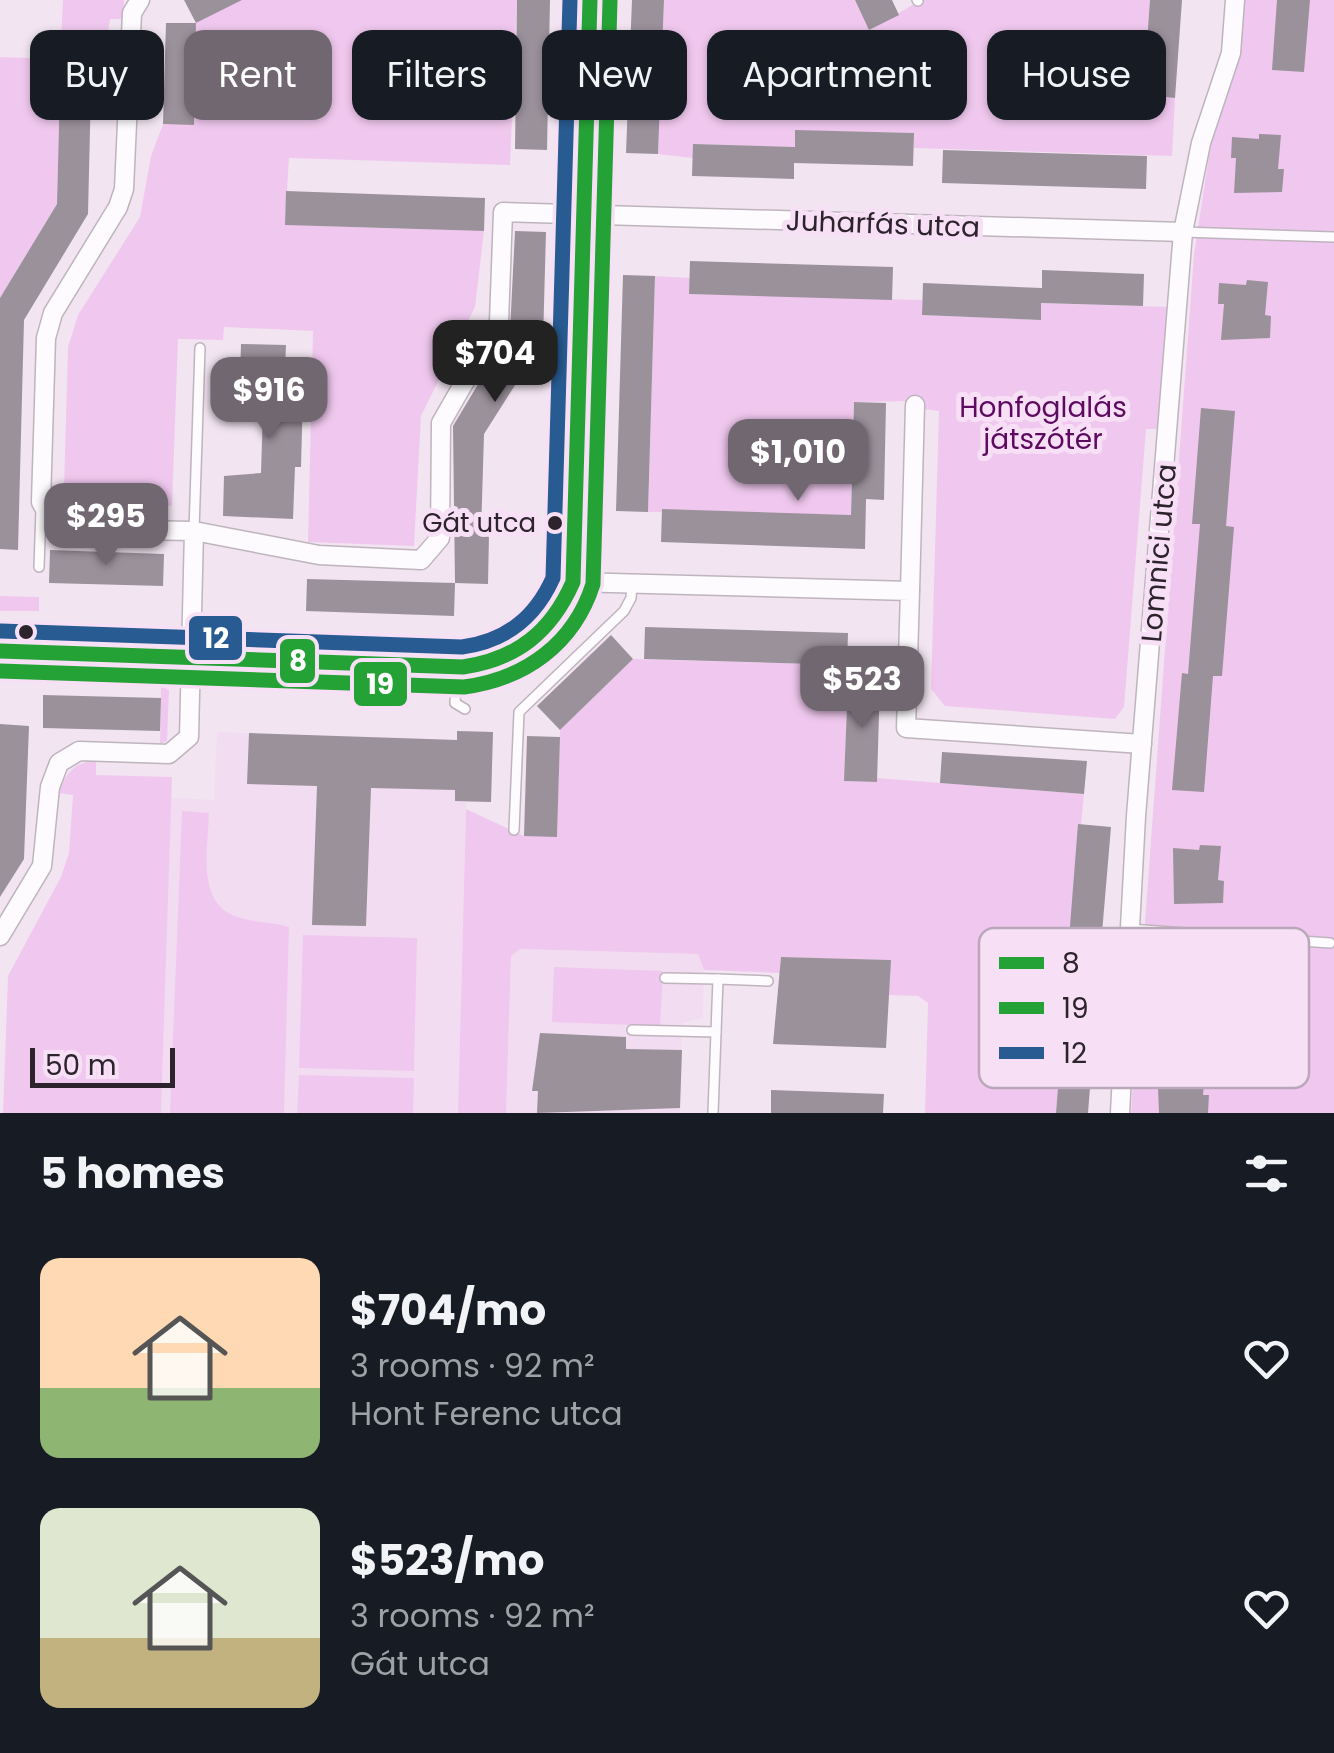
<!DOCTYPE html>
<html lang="en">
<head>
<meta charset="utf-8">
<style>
  body { margin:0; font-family:Poppins,sans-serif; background:#242831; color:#f1f3f6; height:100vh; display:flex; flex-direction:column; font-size:38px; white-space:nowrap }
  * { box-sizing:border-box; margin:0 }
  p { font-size:32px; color:#9ea1a6 }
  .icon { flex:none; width:55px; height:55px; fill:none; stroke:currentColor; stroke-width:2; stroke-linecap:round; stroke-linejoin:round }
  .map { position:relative; height:1113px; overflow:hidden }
  .side { display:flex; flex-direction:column; background:#171b24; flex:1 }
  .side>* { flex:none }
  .banner { position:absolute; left:30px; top:30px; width:1275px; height:90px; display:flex; gap:20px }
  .scale { position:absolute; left:30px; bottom:25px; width:145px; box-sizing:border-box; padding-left:10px; border:5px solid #2c232c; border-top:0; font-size:28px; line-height:35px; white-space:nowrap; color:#2c232c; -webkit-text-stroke:8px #f7e0f6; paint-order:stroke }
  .price { position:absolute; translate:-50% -85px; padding:0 22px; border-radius:20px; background:#716771; color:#fff; font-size:32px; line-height:65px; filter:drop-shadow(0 2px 5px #0008) }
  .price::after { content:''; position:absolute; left:50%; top:60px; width:30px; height:22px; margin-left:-15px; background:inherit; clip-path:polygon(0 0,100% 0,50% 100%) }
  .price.selected { background:#222; color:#fff }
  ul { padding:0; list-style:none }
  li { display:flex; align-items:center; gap:30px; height:250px; padding:0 40px }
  li span { display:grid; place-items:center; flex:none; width:280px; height:200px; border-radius:20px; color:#555 }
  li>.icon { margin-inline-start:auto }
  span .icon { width:120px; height:120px; fill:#fffc; stroke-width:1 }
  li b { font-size:42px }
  h2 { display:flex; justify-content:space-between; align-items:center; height:120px; padding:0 40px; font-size:42px }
  .chip { padding:0 35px; border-radius:20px; background:#171b24; box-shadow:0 2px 8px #0004; font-size:35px; line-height:90px }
  .chip.selected { background:#716771; color:#fff }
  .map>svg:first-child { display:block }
  .built { fill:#f2dcf1 }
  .green { fill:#f0c8ef }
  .building { fill:#9b919b }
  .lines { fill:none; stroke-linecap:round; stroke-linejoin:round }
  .service-casing { stroke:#beb4bd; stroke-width:12 }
  .minor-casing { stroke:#beb4bd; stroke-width:21 }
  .tertiary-casing { stroke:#beb4bd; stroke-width:26 }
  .service { stroke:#fdfbfd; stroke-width:9 }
  .minor { stroke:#fdfbfd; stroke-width:18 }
  .tertiary { stroke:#fdfbfd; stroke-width:22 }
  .bus-1-casing { stroke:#f7e0f6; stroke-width:22 }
  .bus-2-casing { stroke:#f7e0f6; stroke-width:22 }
  .bus-3-casing { stroke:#f7e0f6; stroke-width:22 }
  .bus-1 { stroke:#25a235; stroke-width:15 }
  .bus-2 { stroke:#25a235; stroke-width:15 }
  .bus-3 { stroke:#275b91; stroke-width:15 }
  .bus-dot { fill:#2c232c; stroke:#f7e0f6; stroke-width:4 }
  .labels { text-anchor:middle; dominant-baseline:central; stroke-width:10; stroke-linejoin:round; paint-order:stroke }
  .bus-label { font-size:26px; fill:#2c232c; stroke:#f7e0f6; text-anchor:end }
  .street-label { font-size:28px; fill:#2c232c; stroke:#f7e0f6 }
  .park-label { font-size:28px; fill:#5e0a60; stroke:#f7e0f6 }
  .key { fill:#f7e0f6; stroke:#baa7b9; stroke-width:2.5 }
  .key-label { font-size:28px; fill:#2c232c }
  .line-badge { stroke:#f7e0f6; stroke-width:4 }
  .badge-label { font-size:28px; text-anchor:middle; font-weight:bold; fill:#fff }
</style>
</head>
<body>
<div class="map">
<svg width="1334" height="1113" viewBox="0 0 1334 1113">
  <rect width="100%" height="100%" fill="#f2e5f1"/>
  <g class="built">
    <polygon points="457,731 493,732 491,802 466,802 458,1113 161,1113 171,798 214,800 217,732 438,739 438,760 456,760"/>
    <polygon points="520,949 698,954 704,962 703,1018 682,1023 680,1113 506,1113 511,956"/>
  </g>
  <g class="green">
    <polygon points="63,0 124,0 123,19 110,19 102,73 60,86 57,204 0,298 0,57 60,59"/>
    <polygon points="242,0 517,0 510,165 289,158 285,225 484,231 475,307 421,416 414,546 308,542 313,331 224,327 223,340 178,339 172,506 79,504 64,488 68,347 78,315 140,217 151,156 163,124 193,124 196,23"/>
    <polygon points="664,0 855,0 870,30 921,0 1150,0 1143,95 1175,98 1172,156 914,148 913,133 795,131 795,147 694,144 693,158 658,154"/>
    <polygon points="1233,0 1334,0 1334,1113 1131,1113 1194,254"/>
    <polygon points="655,276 690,278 690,294 922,300 923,315 1040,320 1041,303 1170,307 1160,429 1146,429 1124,707 1115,719 945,706 931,689 939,411 924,409 924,401 854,402 851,515 648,512"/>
    <polygon points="0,596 39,597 39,611 0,611"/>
    <polygon points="633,659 847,665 845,781 876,782 877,778 1084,794 1066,976 1098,979 1095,1024 1063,1022 1056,1113 925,1113 928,1003 918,996 889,995 890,960 781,957 780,973 704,970 698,954 520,949 511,956 506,1113 458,1113 466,809 524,836 557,836 560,730"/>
    <polygon points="53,664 158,669 172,677 53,673"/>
    <polygon points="161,686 169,690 167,741 160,744"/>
    <path d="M96,760V775L172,777L161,1113H3L8,976L61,877L69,853L73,795L59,793C65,773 74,763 96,760Z"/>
    <path d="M182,811L209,813C208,850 195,906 241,918C257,923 273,922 289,927L284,1113H170Z"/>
    <polygon points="303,935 417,938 414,1071 299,1068"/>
    <polygon points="554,967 663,971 660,1026 552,1022"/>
    <polygon points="299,1075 414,1078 413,1113 297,1113"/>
  </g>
  <g class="building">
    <polygon points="184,0 242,0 196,23"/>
    <polygon points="517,0 550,0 547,150 515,149"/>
    <polygon points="632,0 664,0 658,154 626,153"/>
    <polygon points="855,0 892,0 899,15 869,30"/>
    <polygon points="1150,0 1182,0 1175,98 1143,95"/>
    <polygon points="1277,0 1310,0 1304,72 1272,70"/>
    <polygon points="166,23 196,23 194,125 163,124"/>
    <polygon points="60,86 91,87 88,214 24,320 18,550 0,549 0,298 57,204"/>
    <polygon points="795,130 914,133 913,166 794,163 794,179 692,176 693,144 795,147"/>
    <polygon points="1259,134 1281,135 1278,169 1284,169 1282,192 1234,193 1236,158 1231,158 1232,137 1259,139"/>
    <polygon points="943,150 1147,156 1146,189 942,183"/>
    <polygon points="286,191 485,198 484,231 285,225"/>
    <polygon points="515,231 546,232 543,341 484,434 481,534 489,534 488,584 455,583 453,426 510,331"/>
    <polygon points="690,261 893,267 892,300 689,294"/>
    <polygon points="1042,270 1144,274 1143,306 1041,303 1041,320 922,315 923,283 1042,288"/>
    <polygon points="623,275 655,276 648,512 616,511"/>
    <polygon points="1247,280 1268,282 1265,315 1271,316 1270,338 1221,340 1224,304 1218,304 1219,283 1246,285"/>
    <polygon points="241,344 286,345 284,393 303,393 301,467 295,467 293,519 223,516 224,476 261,473 264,378 240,378"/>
    <polygon points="854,402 886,403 884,500 866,499 865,549 661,542 662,509 851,515"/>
    <polygon points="1201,408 1235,411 1226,526 1234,527 1228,602 1222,676 1213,676 1204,792 1172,790 1182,673 1188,674 1200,524 1192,524"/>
    <polygon points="50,550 164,554 163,586 49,583"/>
    <polygon points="307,579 455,583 454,616 306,611"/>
    <polygon points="645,627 848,633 847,665 644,659"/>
    <polygon points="611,635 633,659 560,730 537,706"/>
    <polygon points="848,680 880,681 877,782 844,781"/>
    <polygon points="43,695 161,698 160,731 43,728"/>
    <polygon points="0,724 29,726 24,859 0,897"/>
    <polygon points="457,731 493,732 491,802 455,801 455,790 371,788 366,926 312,925 317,786 247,784 249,733 457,740"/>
    <polygon points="527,736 560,737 557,837 524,836"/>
    <polygon points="942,752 1087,761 1084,794 940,783"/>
    <polygon points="1078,824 1111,827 1098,980 1066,977"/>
    <polygon points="1200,845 1221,846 1218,880 1224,881 1223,903 1174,904 1173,848 1199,850"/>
    <polygon points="781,957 891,960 886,1048 773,1044"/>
    <polygon points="1063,1022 1095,1024 1088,1113 1056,1113"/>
    <polygon points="540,1033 626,1037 626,1049 682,1050 680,1108 537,1113 538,1091 532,1091"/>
    <polygon points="1185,1059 1206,1061 1203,1095 1209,1095 1208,1113 1159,1113 1157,1063 1184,1065"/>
    <polygon points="771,1090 884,1094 883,1113 771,1113"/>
  </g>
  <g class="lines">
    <g class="service-casing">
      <g id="service">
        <polyline points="917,0 918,1"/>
        <polyline points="1183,232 1334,237"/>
        <polyline points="194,531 200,348"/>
        <polyline points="39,567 41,510"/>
        <polyline points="457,669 455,703 465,709"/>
        <polyline points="514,830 519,712 624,611 631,598 632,584"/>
        <polyline points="1129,929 1330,943"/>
        <polyline points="665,978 718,979"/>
        <polyline points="632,1030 716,1032"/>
        <polyline points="713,1113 718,979 768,981"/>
      </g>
    </g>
    <g class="minor-casing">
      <g id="minor">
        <polyline points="194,531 319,555 421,560 440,538 441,423 499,322 503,212 1183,232"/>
        <polyline points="573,582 910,591 906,728 1142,744"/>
        <polyline points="910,591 915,405"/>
        <polyline points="0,936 42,866 50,787 59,763 79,751 169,754 189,737 194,531 67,529 50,518 41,502 46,338 53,313 118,207 124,189 132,13 140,0"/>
        <polyline points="1120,1113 1136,816 1183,232 1201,143 1231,53 1235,0"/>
      </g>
    </g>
    <g class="tertiary-casing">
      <path id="tertiary" d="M0,651L463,667C515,663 555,632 573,582L590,0"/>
    </g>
    <use href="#service" class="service"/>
    <use href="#minor" class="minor"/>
    <use href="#tertiary" class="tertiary"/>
    <g class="bus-1-casing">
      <path id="bus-1" d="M0,651L463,667C517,659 551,632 573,582L590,0"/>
    </g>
    <g class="bus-2-casing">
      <path id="bus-2" d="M0,671L464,687C525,679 574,644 593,584L610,1"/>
    </g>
    <g class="bus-3-casing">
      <path id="bus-3" d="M1,631L462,647C506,641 535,618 553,578L570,0"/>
    </g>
    <use href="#bus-1" class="bus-1"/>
    <use href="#bus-2" class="bus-2"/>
    <use href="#bus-3" class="bus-3"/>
  </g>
  <g class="bus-dot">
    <circle cx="555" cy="523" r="9"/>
    <circle cx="26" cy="632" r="9"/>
  </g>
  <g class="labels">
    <g class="bus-label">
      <text x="536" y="523">Gát utca</text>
    </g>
    <g class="street-label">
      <text transform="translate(883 224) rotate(2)">Juharfás utca</text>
      <text transform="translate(1159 553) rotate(-85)">Lomnici utca</text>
    </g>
    <g class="park-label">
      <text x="1043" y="407">Honfoglalás<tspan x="1043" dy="32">játszótér</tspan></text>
    </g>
  </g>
  <rect x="979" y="928" width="330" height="160" rx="15" class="key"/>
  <rect x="999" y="957" width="45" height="12" fill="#25a235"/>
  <rect x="999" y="1002" width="45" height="12" fill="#25a235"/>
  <rect x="999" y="1047" width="45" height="12" fill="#275b91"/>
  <g class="key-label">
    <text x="1062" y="973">8</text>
    <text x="1062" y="1018">19</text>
    <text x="1062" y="1063">12</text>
  </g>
  <g class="line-badge">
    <rect x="187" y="614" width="57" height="48" rx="10" fill="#275b91"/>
    <rect x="278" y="637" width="39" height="48" rx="10" fill="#25a235"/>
    <rect x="352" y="660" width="57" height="48" rx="10" fill="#25a235"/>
  </g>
  <g class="badge-label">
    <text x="216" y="648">12</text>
    <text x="298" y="671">8</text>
    <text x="380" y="694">19</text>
  </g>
</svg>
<div class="scale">50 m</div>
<b class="price selected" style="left:495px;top:405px">$704</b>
<b class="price" style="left:269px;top:442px">$916</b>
<b class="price" style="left:798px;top:504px">$1,010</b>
<b class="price" style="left:106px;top:568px">$295</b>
<b class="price" style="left:862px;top:731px">$523</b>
<div class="banner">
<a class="chip">Buy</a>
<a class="chip selected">Rent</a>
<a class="chip">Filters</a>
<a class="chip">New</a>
<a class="chip">Apartment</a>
<a class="chip">House</a>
</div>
</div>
<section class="side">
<h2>5 homes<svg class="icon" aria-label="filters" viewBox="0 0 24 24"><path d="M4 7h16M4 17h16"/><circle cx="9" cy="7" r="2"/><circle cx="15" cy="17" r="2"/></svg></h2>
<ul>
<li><span style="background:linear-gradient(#ffd9b3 65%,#8fb573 0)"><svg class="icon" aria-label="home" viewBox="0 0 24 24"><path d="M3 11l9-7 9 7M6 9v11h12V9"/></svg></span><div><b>$704/mo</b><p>3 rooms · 92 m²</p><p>Hont Ferenc utca</p></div><svg class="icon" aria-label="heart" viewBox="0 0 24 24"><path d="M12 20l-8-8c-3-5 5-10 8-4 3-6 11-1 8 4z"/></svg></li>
<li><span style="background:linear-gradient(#dfe7d0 65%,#c2b280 0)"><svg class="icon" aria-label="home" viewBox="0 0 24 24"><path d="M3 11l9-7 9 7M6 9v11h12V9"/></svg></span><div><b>$523/mo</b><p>3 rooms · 92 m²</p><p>Gát utca</p></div><svg class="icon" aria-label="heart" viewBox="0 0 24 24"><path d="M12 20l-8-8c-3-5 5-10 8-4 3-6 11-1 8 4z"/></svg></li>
</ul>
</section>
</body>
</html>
